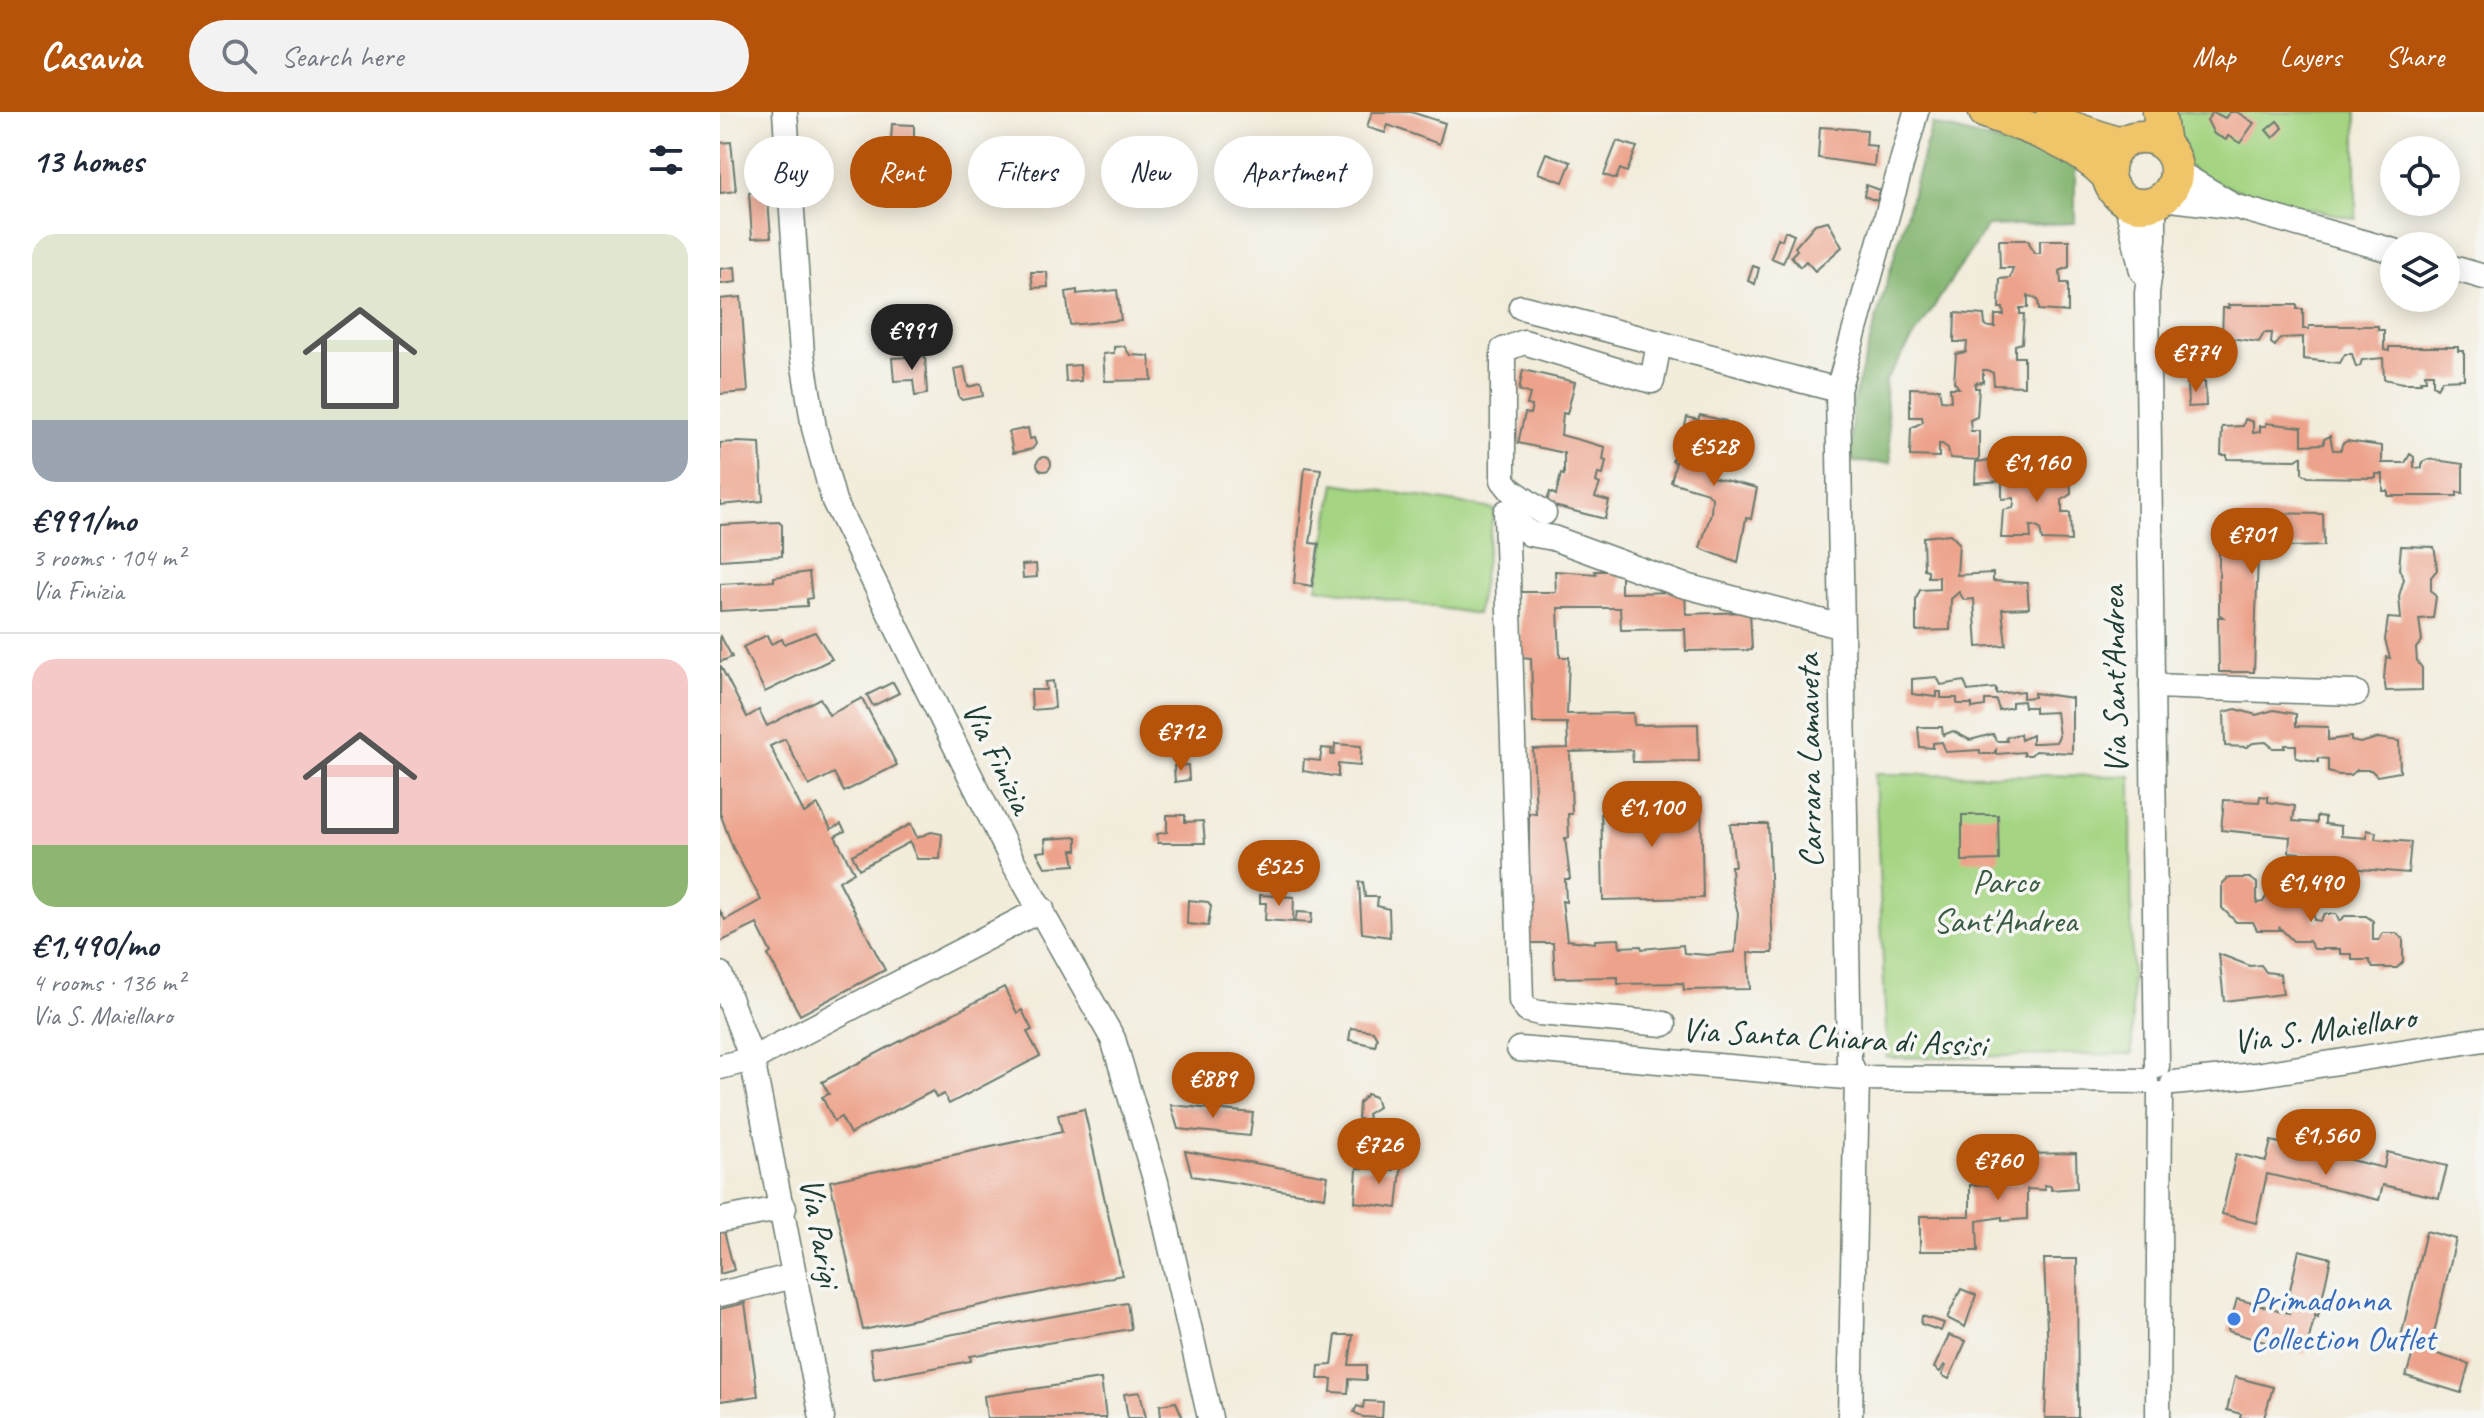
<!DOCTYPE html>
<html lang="en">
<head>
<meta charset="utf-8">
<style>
  body { margin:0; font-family:Caveat,sans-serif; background:#f2f2f3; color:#1f2937; height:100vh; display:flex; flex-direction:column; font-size:30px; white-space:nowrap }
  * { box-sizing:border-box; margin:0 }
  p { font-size:26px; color:#747a83 }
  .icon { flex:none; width:44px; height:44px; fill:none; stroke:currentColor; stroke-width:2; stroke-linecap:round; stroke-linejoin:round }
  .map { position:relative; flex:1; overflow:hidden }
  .details { display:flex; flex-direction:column; background:#fff; width:720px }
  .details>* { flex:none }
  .guide { position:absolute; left:24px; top:24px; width:760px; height:72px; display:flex; gap:16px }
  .controls { position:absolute; left:1660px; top:24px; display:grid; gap:16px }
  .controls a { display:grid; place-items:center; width:80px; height:80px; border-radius:50%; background:#fff; box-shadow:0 4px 20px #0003; font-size:40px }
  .price { position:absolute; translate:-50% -68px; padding:0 18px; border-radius:28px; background:#b45309; color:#fff; font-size:26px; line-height:52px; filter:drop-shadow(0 2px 4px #0008) }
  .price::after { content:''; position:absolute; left:50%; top:48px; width:24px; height:18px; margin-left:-12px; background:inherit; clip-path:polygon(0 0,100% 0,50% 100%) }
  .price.on { background:#222; color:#fff }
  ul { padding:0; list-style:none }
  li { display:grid; align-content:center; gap:16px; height:424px; padding:0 32px }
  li+li { border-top:2px solid #e0e1e3 }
  li span { display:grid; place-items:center; height:248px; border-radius:24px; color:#555 }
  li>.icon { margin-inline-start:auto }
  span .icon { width:144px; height:144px; fill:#fffc; stroke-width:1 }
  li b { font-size:34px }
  h2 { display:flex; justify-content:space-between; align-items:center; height:96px; padding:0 32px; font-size:34px }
  .pill { padding:0 28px; border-radius:36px; background:#fff; box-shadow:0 4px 20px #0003; font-size:28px; line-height:72px }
  .pill.on { background:#b45309; color:#fff }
  header { display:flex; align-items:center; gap:48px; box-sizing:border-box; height:112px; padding:0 40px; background:#b45309; color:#fff }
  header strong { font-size:38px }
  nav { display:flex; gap:44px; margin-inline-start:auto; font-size:28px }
  .search { width:560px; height:72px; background:#f2f2f3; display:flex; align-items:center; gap:20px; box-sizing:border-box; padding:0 28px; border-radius:44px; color:#747a83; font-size:30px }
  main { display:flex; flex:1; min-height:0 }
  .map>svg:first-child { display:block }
  .green { fill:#a5d583; stroke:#62895c; stroke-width:2 }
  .forest { fill:#84b671; stroke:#527a52; stroke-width:2 }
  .building { fill:#eda38b; fill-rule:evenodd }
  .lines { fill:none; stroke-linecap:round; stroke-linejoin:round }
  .minor-casing { stroke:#697a6e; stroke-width:27 }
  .major-casing { stroke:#697a6e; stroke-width:35 }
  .minor { stroke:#fff; stroke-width:24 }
  .major { stroke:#f0c469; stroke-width:32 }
  .shop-dot { fill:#3f7fe0; stroke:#f6f6f2; stroke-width:3 }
  .labels { text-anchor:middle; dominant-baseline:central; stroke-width:7; stroke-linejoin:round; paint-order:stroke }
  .street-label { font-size:34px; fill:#1f3d34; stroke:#f6f6f2 }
  .park-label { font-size:34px; fill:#3a5b44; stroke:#f6f6f2 }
  .shop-label { font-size:34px; fill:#366cbe; stroke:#f6f6f2; text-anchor:start }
</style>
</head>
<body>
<header>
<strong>Casavia</strong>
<div class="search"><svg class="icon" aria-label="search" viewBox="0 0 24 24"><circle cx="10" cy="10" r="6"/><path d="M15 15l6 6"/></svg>Search here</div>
<nav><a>Map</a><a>Layers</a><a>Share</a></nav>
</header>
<main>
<section class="details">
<h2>13 homes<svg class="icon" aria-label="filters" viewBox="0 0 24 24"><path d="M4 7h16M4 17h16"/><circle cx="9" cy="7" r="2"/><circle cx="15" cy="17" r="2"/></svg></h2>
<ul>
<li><span style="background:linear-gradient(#dfe7d0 75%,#9aa5b1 0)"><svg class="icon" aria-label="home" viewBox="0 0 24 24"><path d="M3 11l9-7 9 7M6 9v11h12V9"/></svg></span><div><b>€991/mo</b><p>3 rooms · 104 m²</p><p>Via Finizia</p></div></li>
<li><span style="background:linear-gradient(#f6c9c9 75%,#8fb573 0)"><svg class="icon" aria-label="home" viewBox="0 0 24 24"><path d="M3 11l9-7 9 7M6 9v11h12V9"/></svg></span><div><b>€1,490/mo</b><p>4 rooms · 136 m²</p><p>Via S. Maiellaro</p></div></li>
</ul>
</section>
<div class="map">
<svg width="1764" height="1306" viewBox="0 0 1764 1306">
  <rect width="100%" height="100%" fill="#f6f6f2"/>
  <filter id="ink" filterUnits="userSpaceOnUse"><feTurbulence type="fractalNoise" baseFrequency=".0125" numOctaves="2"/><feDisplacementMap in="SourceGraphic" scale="16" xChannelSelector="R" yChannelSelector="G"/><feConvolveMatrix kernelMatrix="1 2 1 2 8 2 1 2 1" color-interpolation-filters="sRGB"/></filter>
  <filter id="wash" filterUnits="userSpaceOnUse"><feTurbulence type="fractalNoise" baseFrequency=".006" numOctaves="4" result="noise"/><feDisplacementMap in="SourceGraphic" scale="32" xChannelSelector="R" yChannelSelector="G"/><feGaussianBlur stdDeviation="1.8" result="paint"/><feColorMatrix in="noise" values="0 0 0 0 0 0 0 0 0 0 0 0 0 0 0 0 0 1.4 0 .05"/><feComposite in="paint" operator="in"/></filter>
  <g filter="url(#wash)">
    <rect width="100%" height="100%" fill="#f2ecdb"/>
    <g class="green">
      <path d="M1448,0H1636V107C1596,97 1492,80 1467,52C1453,36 1450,19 1448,0Z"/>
      <polygon points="615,371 774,397 757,502 597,476"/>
      <polygon points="1155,662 1411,664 1412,942 1167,946"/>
    </g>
    <polygon class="forest" points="1212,12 1355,51 1355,111 1267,114 1165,269 1171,351 1132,350 1132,293"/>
    <g id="blocks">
      <g class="building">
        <polygon points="652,0 691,0 725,11 719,32 668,13 665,21 647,15"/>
        <polygon points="1493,0 1505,6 1510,0 1517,0 1534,11 1520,31 1508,24 1506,28 1494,22 1487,8"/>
        <polygon points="1557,9 1563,16 1553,26 1546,18"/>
        <polygon points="172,12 194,13 194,42 176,41 175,29 171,29"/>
        <polygon points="1100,15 1147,18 1146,33 1156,34 1154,54 1098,46"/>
        <polygon points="897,29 917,35 907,60 900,57 896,67 884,63"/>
        <polygon points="11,30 16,79 0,81 0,31"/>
        <polygon points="826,41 851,50 843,70 818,61"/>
        <polygon points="1146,73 1160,78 1157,89 1144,84"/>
        <polygon points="47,76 51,125 32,126 29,80"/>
        <polygon points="1108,109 1122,135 1095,159 1086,149 1080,155 1071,144 1077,138 1075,135 1095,112"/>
        <polygon points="1065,119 1074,123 1063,151 1051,146 1058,126 1062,128"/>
        <polygon points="1279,128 1308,128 1314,141 1320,141 1320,128 1349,128 1349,155 1340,159 1341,171 1348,171 1348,200 1319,198 1318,188 1308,183 1308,196 1300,196 1300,202 1304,202 1302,231 1295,233 1295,245 1304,245 1304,274 1274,273 1273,261 1267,258 1263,258 1263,270 1255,271 1255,276 1259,276 1257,305 1250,308 1251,319 1259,319 1259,348 1230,346 1228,336 1222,332 1219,332 1219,345 1190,344 1191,316 1203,310 1202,305 1190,305 1190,276 1219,277 1221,288 1231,289 1230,276 1239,276 1234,270 1236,242 1246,240 1247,230 1234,230 1235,201 1264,203 1265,213 1269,215 1275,215 1275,203 1284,203 1283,196 1279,196 1280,167 1290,166 1293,156 1280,156"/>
        <polygon points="1033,154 1039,156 1035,172 1028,169"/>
        <polygon points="15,155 16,170 0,172 0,157"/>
        <polygon points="311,160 327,160 328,175 313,176"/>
        <polygon points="357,178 357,182 397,178 401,208 350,213 346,180"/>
        <polygon points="21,185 28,280 0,282 0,187"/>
        <polygon points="1508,193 1577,193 1577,197 1583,197 1583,217 1589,217 1589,214 1658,214 1658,218 1664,218 1664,238 1669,239 1669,235 1738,235 1738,239 1744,239 1744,267 1722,268 1717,276 1713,273 1713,262 1705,262 1706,268 1700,268 1701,271 1683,271 1664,267 1663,246 1642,248 1640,254 1636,255 1632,242 1625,242 1620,251 1583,247 1583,225 1561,226 1555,234 1551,231 1552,221 1544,221 1539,230 1502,225 1503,196 1509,196"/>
        <polygon points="404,234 410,243 429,244 432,268 385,269 383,242 394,241 394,235"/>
        <polygon points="205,244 207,282 195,284 193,268 174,269 172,246"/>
        <polygon points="360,253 361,269 346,270 345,254"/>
        <polygon points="244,255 248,275 261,272 263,284 242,288 239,285 234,257"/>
        <polygon points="803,258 855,270 847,302 843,301 841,323 885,335 883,348 886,349 883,363 878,362 876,370 880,372 875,385 889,389 885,407 826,392 830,380 836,383 841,362 844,363 844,341 798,331 805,301 810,302 812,294 807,293 810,282 799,278"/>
        <polygon points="1467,270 1485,270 1486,294 1468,295"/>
        <polygon points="980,303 1006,309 994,344 989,342 988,364 1037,376 1031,407 1026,406 1018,451 980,436 991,401 992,386 988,381 951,370 956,350 952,349 961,333 967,305 978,308"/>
        <polygon points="1525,307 1533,310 1533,321 1540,320 1540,314 1546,314 1546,311 1582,315 1582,333 1604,332 1604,327 1610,324 1613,338 1621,338 1622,332 1627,329 1662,334 1662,351 1685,351 1690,342 1694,345 1694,356 1702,356 1702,350 1708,347 1743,352 1743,381 1737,380 1737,384 1668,384 1668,379 1663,379 1663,362 1656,362 1656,366 1588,365 1582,361 1582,344 1576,348 1507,347 1507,343 1501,343 1502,315 1523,314"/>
        <polygon points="308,316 310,327 314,326 316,332 312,337 293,341 289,320"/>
        <polygon points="18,330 40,331 43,389 0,393 0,331"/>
        <circle cx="324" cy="352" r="7"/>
        <polygon points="1270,348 1280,350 1281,369 1255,371 1256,350"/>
        <polygon points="585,355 601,357 590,431 599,432 592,474 574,471"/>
        <polygon points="1282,357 1311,359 1316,371 1322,370 1321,358 1350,357 1351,382 1342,388 1342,401 1350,401 1351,429 1322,428 1320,417 1314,414 1310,414 1311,426 1281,426 1283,398 1293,396 1294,391 1294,386 1282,387"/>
        <path d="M1534,401L1603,402L1604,434L1534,436V444H1538L1534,560H1499L1498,505H1503L1499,502V418L1510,404ZM1534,409V422L1507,423L1514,410Z"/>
        <polygon points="59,410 62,413 62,444 0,448 0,413"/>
        <polygon points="1230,422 1239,431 1237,463 1273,461 1273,469 1307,471 1309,496 1282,497 1286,533 1257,535 1254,487 1244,488 1239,480 1231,487 1230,518 1196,519 1196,487 1200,478 1219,477 1219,465 1208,465 1208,458 1204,457 1203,425"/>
        <polygon points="1681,434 1714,435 1716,446 1717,458 1711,465 1711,478 1716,485 1713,506 1699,507 1702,529 1696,536 1697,549 1702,556 1702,578 1666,579 1664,566 1666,545 1670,546 1665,528 1668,506 1681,507 1679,484 1684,467 1679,457"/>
        <polygon points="316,452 317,465 303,466 302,453"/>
        <polygon points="835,459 876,462 875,459 901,459 901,481 965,480 966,502 1030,500 1032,538 966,539 965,517 901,518 900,496 838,496 840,545 849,545 847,602 913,601 914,613 978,612 979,649 913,650 912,638 850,640 852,702 848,702 849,726 845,726 850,767 845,767 846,790 842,789 847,828 875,831 875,828 899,827 900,835 921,834 922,837 963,833 964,841 987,843 1015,840 1018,801 1012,778 1011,754 1015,754 1010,712 1048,712 1053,841 1028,841 1030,877 964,878 963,871 898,872 898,865 835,866 833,831 809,831 809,701 816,702 813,637 848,636 847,611 813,611 811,546 801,545 800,480 836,480"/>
        <polygon points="89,460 92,486 87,487 87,494 0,499 0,472 54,469 54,465"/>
        <polygon points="95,520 112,547 45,580 23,535 47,523 51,532 62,527 64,532"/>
        <polygon points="0,523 12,545 0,550"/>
        <polygon points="0,553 27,605 39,598 47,614 100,586 109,603 142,586 177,653 124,680 114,661 89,674 65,627 50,634 84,701 98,693 111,717 121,712 125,719 115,724 134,760 119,769 165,858 80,903 48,843 51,841 37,812 0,830 0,799 5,808 41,788 13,736 0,701"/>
        <polygon points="1217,565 1221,573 1244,569 1248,579 1276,576 1276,582 1303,579 1303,586 1314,585 1314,581 1352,586 1352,641 1315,639 1311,643 1304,643 1304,640 1276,642 1276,638 1273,642 1260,642 1260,638 1226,640 1222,630 1213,631 1213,636 1200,635 1198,615 1222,615 1223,623 1233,619 1250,628 1273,622 1276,629 1287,629 1286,625 1300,622 1301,628 1312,623 1312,631 1318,631 1336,630 1339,624 1336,600 1315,601 1315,595 1304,595 1303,589 1292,590 1292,595 1279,598 1276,588 1265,588 1265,594 1252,596 1252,592 1237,592 1237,586 1221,586 1221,580 1217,580 1217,585 1192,582 1192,567"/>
        <polygon points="333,569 335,596 312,598 311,578 326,578 325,570"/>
        <polygon points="173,570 179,581 153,594 147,583"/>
        <polygon points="1516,597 1536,603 1554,598 1576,602 1576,614 1608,615 1608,628 1631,625 1631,629 1640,631 1658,626 1679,629 1680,660 1657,664 1651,658 1637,658 1631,663 1619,663 1608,660 1608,647 1598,646 1598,650 1576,646 1576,633 1565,633 1565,636 1553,636 1546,630 1533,631 1527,635 1505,634 1504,600"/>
        <polygon points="615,632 641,634 640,654 618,652 618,665 583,659 584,647 600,649 602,636 612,637 611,643 614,643"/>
        <polygon points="468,653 469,668 455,670 454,654"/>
        <polygon points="1540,684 1548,685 1548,690 1575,694 1573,709 1597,711 1597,704 1605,705 1605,712 1621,714 1621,724 1647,726 1647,718 1656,720 1655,727 1691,730 1688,761 1617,755 1618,745 1569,740 1570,725 1501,718 1504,688 1539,690"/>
        <polygon points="981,686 983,786 883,788 881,688"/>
        <polygon points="447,703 465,703 465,710 483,709 485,731 438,731 437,722 447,720"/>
        <polygon points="1242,703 1278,703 1279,748 1242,749"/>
        <polygon points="191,712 197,726 211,720 222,722 220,747 197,747 190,730 139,757 132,743"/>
        <polygon points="357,725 357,738 352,738 355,753 325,755 317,740 326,739 325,727"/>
        <polygon points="544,750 551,750 552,758 556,758 550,768 545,768"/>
        <polygon points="1508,766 1530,766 1537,771 1537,791 1543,790 1547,783 1563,783 1563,787 1587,784 1594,790 1594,808 1600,809 1604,802 1616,802 1619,809 1625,804 1646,804 1653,809 1653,828 1659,828 1663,821 1676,821 1683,827 1683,850 1677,856 1653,856 1649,848 1632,848 1632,842 1620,842 1620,837 1594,837 1589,829 1573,829 1559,815 1560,818 1537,818 1533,810 1516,810 1502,796 1502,772"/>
        <polygon points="639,770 643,770 645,785 658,785 657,794 669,797 670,825 642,821"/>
        <polygon points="540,783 574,785 573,810 545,808 546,791 540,791"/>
        <polygon points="468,788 488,790 491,794 488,814 467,812"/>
        <polygon points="577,800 592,801 591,811 575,810"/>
        <polygon points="1499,842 1530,854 1541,853 1546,860 1560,862 1563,882 1504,889"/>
        <polygon points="284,875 297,901 302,898 312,918 307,920 320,944 229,992 224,982 216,986 213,979 130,1022 121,1005 114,1009 102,985 109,982 102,970"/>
        <polygon points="631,916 653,919 657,926 655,934 629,928"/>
        <polygon points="647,982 655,985 658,995 647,1002 648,1007 643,1009 638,1006 639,991"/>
        <polygon points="451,993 533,1001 530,1024 458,1017"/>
        <polygon points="364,997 402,1163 143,1218 110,1069 342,1020 338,1003"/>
        <polygon points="1551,1029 1664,1056 1667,1040 1727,1054 1719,1086 1663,1073 1659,1088 1547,1062 1536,1111 1502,1102 1516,1042 1546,1049"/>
        <polygon points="465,1039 608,1064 605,1085 472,1064"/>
        <polygon points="1356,1041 1357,1076 1331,1078 1331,1074 1324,1073 1325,1078 1307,1077 1307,1107 1282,1109 1282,1105 1257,1109 1258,1139 1200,1139 1200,1104 1250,1104 1250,1073 1300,1072 1300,1042"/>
        <polygon points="675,1048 682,1048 677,1096 635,1090 637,1056 674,1058"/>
        <polygon points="3,1115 14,1158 0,1162 0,1116"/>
        <polygon points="1706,1119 1736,1127 1710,1238 1680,1229"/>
        <polygon points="1579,1138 1611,1146 1598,1205 1595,1203 1585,1242 1508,1219 1517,1187 1569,1201 1566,1195"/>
        <polygon points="1324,1147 1357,1147 1358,1306 1325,1306 1328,1242"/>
        <polygon points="1241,1177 1256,1183 1245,1215 1227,1206"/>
        <polygon points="25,1191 38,1284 0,1289 0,1197"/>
        <polygon points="407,1191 411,1217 250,1244 251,1249 154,1267 150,1237"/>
        <polygon points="1202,1204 1224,1211 1221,1219 1201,1212"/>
        <polygon points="616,1223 633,1223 629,1253 646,1253 646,1268 629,1267 628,1281 611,1280 612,1267 598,1267 599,1254 612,1253"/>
        <polygon points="1229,1223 1246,1229 1229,1267 1222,1263 1226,1254 1224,1253 1220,1260 1214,1256"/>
        <polygon points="1695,1235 1749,1252 1741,1281 1686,1264"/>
        <polygon points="1515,1265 1553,1275 1544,1306 1520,1306 1521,1302 1507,1298"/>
        <polygon points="381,1267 386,1306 267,1306 264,1284"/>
        <polygon points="420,1280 426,1306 408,1306 404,1282"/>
        <polygon points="644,1289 663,1290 662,1306 643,1305 634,1300 637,1294 643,1296"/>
        <polygon points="456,1290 463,1306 441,1306 440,1293"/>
      </g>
    </g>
  </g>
  <g filter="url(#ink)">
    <use href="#blocks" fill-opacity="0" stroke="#697a6e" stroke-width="2"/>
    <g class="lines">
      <g class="minor-casing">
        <g id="minor">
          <polyline points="65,0 82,242 94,316 114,389 292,748 393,927 436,1070 490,1306"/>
          <polyline points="1456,59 1508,90"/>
          <polyline points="1443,86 1517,95 1674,139"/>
          <polyline points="1406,89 1422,159"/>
          <polyline points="1434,90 1434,128 1427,181 1437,954"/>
          <polyline points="1726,154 1764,165"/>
          <polyline points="801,195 1118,278"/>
          <polyline points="824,401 791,378 783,368 783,238 804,230 932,269 939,231"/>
          <polyline points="1432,574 1636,581"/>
          <polyline points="0,862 32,947 102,1306"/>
          <polyline points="944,912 819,901 807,898 801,889 786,400 810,422 833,426 962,473 1119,514"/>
          <polyline points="799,937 1137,966 1426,969"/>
          <polyline points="0,955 32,947 322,797"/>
          <polyline points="1453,971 1535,963 1764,927"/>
          <polyline points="0,1108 64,1096"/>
          <polyline points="0,1182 74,1164"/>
          <polyline points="1130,1306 1137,966 1129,950 1118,278 1196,0"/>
          <polyline points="1438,1306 1440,982"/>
        </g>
      </g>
      <g class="major-casing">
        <g id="major">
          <path d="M1265,0C1308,15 1356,31 1388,64"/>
          <polyline points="1439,0 1444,32"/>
          <polyline points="1325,14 1350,15 1400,32"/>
          <circle cx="1422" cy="59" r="34"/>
        </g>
      </g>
      <use href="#minor" class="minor"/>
      <use href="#major" class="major"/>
    </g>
  </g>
  <circle class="shop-dot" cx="1514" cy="1207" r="8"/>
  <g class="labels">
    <g class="street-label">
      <text transform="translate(1394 568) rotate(-91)">Via Sant'Andrea</text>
      <text transform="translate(278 645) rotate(64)">Via Finizia</text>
      <text transform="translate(1089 649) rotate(-91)">Carrara Lamaveta</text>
      <text transform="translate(1604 917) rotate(-8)">Via S. Maiellaro</text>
      <text transform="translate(1114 925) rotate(3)">Via Santa Chiara di Assisi</text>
      <text transform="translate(101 1120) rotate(80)">Via Parigi</text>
    </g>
    <g class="park-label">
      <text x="1285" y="769">Parco<tspan x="1285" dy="39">Sant'Andrea</tspan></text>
    </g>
    <g class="shop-label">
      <text x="1530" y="1187">Primadonna<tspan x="1530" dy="39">Collection Outlet</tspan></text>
    </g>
  </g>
</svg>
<div class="controls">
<a><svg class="icon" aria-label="locate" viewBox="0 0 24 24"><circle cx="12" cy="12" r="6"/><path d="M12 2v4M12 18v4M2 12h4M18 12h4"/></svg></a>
<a><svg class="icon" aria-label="layers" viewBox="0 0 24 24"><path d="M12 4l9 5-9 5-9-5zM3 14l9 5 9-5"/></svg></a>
</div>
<b class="price on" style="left:192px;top:260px">€991</b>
<b class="price" style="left:1476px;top:282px">€774</b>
<b class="price" style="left:994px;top:376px">€528</b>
<b class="price" style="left:1317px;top:392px">€1,160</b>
<b class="price" style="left:1532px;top:464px">€701</b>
<b class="price" style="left:461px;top:661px">€712</b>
<b class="price" style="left:932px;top:737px">€1,100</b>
<b class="price" style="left:559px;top:796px">€525</b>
<b class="price" style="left:1591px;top:812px">€1,490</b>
<b class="price" style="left:493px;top:1008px">€889</b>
<b class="price" style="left:1606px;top:1065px">€1,560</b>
<b class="price" style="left:659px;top:1074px">€726</b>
<b class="price" style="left:1278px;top:1090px">€760</b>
<div class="guide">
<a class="pill">Buy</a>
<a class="pill on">Rent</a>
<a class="pill">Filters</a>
<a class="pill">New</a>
<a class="pill">Apartment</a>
</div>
</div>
</main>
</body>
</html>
